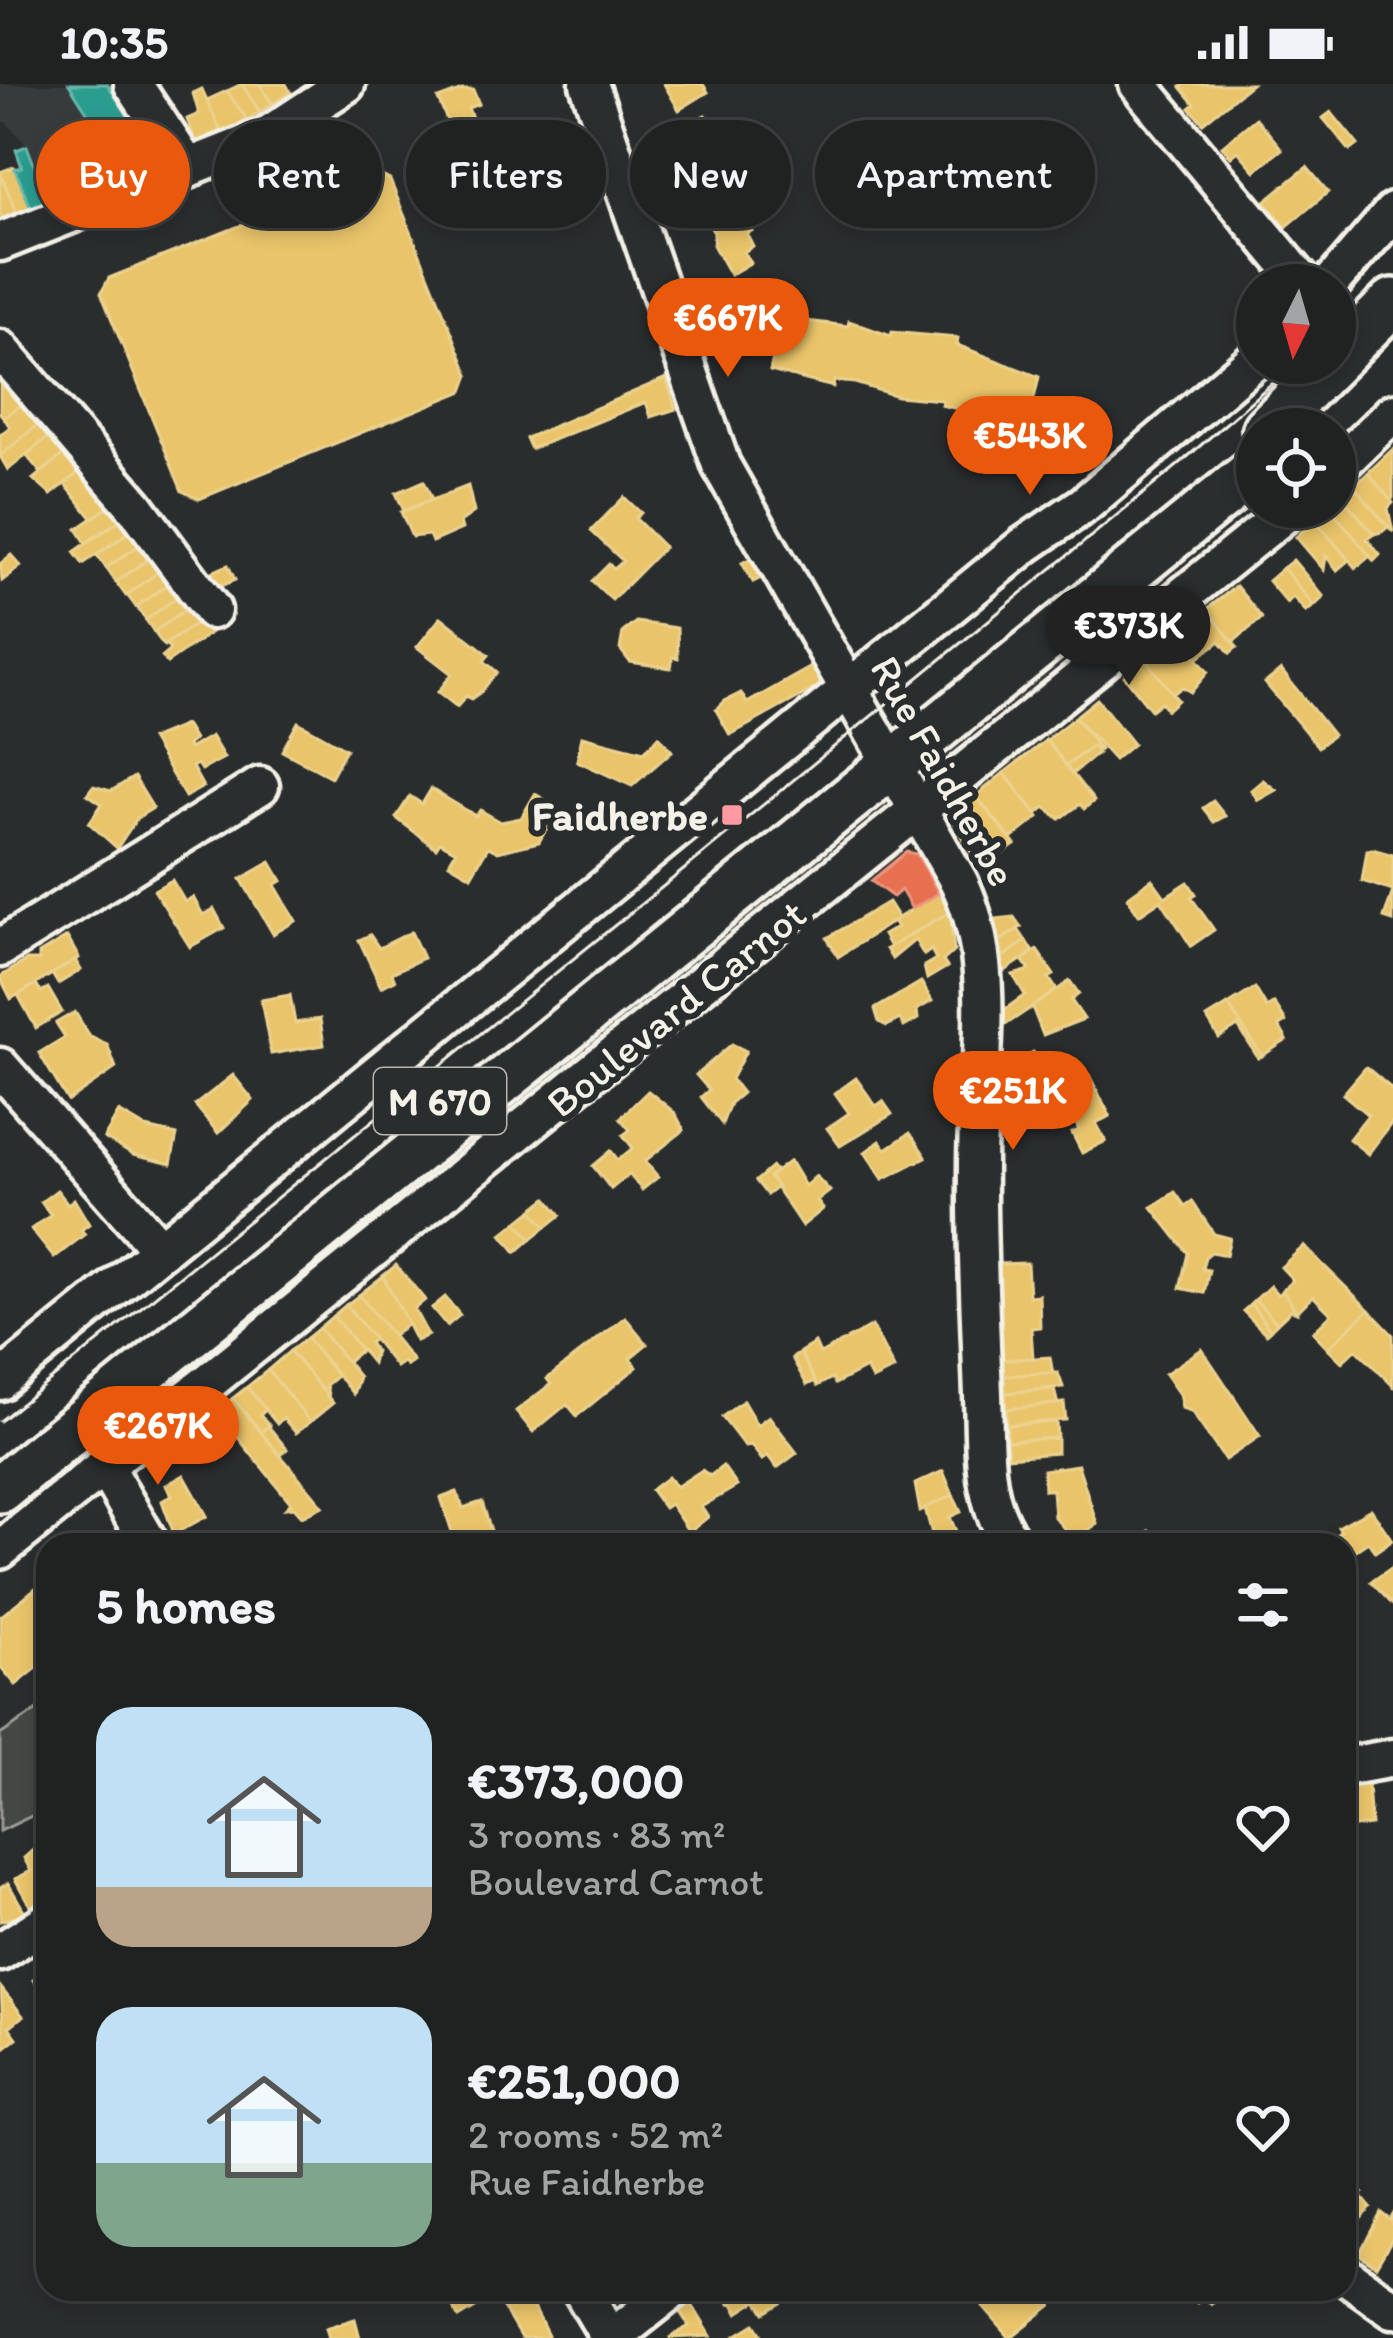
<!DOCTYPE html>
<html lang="en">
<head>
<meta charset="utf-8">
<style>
  body { margin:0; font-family:Itim,sans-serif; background:#2d2f2f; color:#f1f3f6; height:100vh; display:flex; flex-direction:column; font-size:45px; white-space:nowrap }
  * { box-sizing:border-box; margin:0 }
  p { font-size:39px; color:#a2a4a5 }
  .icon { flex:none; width:66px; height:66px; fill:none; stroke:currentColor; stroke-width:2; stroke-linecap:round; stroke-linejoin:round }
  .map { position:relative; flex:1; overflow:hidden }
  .details { position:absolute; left:36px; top:1449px; width:1320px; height:768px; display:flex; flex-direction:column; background:#202222; border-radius:36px; box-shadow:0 6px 18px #0003,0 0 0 3px #3d3f40 }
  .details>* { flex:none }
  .guide { position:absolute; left:36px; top:36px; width:1323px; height:108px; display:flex; gap:24px }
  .needle { width:78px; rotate:185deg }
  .buttons { position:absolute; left:1236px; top:180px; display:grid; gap:24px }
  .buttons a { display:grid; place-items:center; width:120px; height:120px; border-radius:50%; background:#202222; box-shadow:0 6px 18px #0003,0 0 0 3px #3d3f40; font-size:60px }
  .price { position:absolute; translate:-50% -102px; padding:0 27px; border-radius:42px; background:#ea580c; color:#fff; font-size:39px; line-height:78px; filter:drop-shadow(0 3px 6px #0008) }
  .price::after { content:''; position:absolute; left:50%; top:72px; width:36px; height:27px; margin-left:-18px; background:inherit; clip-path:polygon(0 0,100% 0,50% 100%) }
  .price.current { background:#222; color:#fff }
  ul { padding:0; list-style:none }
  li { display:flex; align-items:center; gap:36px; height:300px; padding:0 60px }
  li span { display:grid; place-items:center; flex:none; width:336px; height:240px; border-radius:36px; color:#555 }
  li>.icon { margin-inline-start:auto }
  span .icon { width:144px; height:144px; fill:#fffc; stroke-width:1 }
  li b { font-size:51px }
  h2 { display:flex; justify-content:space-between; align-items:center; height:144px; padding:0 60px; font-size:51px }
  .pill { padding:0 42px; border-radius:54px; background:#202222; box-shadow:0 6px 18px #0003,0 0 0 3px #3d3f40; font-size:42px; line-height:108px }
  .pill.current { background:#ea580c; color:#fff }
  .status { display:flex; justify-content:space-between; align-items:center; height:84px; padding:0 60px; background:#202222; direction:ltr }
  .status svg { height:33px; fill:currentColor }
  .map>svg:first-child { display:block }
  .built { fill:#373a3a }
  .green { fill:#444645; stroke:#9c9c96; stroke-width:3 }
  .homes { fill:#e9c46a; stroke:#ecd290; stroke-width:3 }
  .shops { fill:#e76f51; stroke:#eb967e; stroke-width:3 }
  .schools { fill:#2a9d8f; stroke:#67b6aa; stroke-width:3 }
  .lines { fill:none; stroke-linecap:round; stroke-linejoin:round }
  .minor-casing { stroke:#f4f1e8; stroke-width:45 }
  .major-casing { stroke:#f4f1e8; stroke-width:54 }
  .minor { stroke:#2a2d2e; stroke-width:36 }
  .major { stroke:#2a2d2e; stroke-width:45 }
  .tram { stroke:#f4f1e8; stroke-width:3 }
  .poi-dot { fill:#ff9aa2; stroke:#2a2d2e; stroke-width:4.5 }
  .labels { text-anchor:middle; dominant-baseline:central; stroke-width:12; stroke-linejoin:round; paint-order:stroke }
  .shield { fill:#2a2d2e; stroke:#b7b6b0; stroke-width:3 }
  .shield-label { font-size:39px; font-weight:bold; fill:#f4f1e8 }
  .street-label { font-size:42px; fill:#f4f1e8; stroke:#2a2d2e }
  .poi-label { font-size:42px; font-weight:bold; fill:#f4f1e8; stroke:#2a2d2e; text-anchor:end }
</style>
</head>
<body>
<div class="status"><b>10:35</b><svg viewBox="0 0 49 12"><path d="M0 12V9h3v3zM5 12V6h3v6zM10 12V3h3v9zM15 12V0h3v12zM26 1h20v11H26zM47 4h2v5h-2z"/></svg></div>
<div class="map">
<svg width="1393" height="2254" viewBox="0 0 1393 2254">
  <rect width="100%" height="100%" fill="#2a2d2e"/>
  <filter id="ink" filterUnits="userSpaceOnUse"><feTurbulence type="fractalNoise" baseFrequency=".00833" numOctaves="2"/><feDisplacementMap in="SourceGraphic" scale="24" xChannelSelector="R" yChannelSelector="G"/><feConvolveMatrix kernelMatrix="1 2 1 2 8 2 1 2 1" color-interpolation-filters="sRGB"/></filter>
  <g filter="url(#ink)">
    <polygon class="built" points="0,0 107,0 152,69 149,77 48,117 27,62 6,38 0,39"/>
    <polygon class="green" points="48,1619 48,1724 0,1747 0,1651"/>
    <g class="homes">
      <polygon points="242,0 260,28 247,36 227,7"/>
      <polygon points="242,0 260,0 272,20 260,28"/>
      <polygon points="260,0 286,0 291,9 272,20"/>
      <polygon points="664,0 703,0 708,8 679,26"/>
      <polygon points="1185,0 1251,0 1203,39 1190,24 1195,20 1181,3"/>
      <polygon points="202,5 221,48 196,58 187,35 199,30 193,9"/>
      <polygon points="462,6 473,6 479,20 468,24 473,36 465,39 469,50 455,55 438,15"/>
      <polygon points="227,7 247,36 221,48 207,16"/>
      <polygon points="1331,28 1358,61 1350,67 1323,34"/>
      <polygon points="705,31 717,55 664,82 657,75 649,61"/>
      <polygon points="1256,34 1282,65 1255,87 1238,67 1231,73 1222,62"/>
      <polygon points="717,55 722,62 713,66 725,90 680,113 664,82"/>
      <polygon points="14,83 31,124 17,130 0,88"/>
      <polygon points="1307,83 1328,108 1286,143 1265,117"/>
      <polygon points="0,88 17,130 2,135 0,129"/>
      <polygon points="374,88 390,96 469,291 463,307 199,415 182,407 101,209 109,194"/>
      <polygon points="675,113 681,122 660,134 656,123"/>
      <polygon points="731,124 734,129 741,125 753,146 747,150 753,162 744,168 750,179 730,191 713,161 714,149 707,136 718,125"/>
      <polygon points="782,234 848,242 849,237 891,252 892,248 958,254 957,261 1039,293 1027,346 961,331 963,326 941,321 942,316 897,312 855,299 834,297 833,303 770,287"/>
      <polygon points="0,281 28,314 4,334 0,329"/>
      <polygon points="666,294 676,325 651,333 646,318 531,365 526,354"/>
      <polygon points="28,314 45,335 0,372 0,351 10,343 4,334"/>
      <polygon points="45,335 56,347 8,386 0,372"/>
      <polygon points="56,347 71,365 41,389 26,371"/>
      <polygon points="71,365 87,382 51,411 33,395"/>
      <polygon points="1393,365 1393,414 1390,417 1368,389"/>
      <polygon points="87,382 117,417 92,434 65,400"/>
      <polygon points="1368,389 1393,419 1388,424 1393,448 1354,402"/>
      <polygon points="424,397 432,415 404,427 396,409"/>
      <polygon points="468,402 474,428 460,438 462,445 432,458 429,451 412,453 401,428"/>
      <polygon points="1354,402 1388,443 1382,448 1374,450 1342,413"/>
      <polygon points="624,413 641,429 635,434 664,463 612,516 592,497 609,480 614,485 623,477 591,447"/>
      <polygon points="1342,413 1374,450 1367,455 1380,471 1374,477 1330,424"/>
      <polygon points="117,417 127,431 86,459 77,445"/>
      <polygon points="1330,424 1370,472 1356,484 1315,436"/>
      <polygon points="127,431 136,443 83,480 74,468"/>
      <polygon points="1315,436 1349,476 1337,486 1326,472 1324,486 1296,453"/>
      <polygon points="136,443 146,457 106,484 97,471"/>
      <polygon points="146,457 156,470 116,498 106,484"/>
      <polygon points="156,470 165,483 126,512 116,498"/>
      <polygon points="11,471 21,482 2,497 0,480"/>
      <polygon points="752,474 763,493 753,498 742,479"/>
      <polygon points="1293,476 1324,513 1314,522 1283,484"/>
      <polygon points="228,481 235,496 216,504 210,489"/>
      <polygon points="165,483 175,495 136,523 127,511"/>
      <polygon points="1283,484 1314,522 1306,528 1293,513 1287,519 1268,497"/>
      <polygon points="175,495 184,508 146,536 136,523"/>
      <polygon points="1236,502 1262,534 1233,558 1207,525"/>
      <polygon points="184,508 193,520 154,548 146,536"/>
      <polygon points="193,520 203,534 164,562 154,548"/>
      <polygon points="1207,525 1237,563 1230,569 1220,557 1197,575 1177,550"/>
      <polygon points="441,533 489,571 484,577 497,588 481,608 471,615 466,612 457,623 438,608 452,590 417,563"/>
      <polygon points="203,534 213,547 167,579 162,573 170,566 166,560"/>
      <polygon points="636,538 677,544 678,574 673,573 671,584 630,578 620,565 623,548"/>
      <polygon points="1177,550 1208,588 1191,608 1182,603 1173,610 1145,575"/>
      <polygon points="1145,575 1178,616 1167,626 1161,618 1151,626 1124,592"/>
      <polygon points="813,582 823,600 730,651 716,626 725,617 741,609 747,619"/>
      <polygon points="1281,586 1333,651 1318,663 1265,599"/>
      <polygon points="1097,615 1133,660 1114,676 1075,633"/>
      <polygon points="1075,633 1101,667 1092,662 1066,682 1046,656"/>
      <polygon points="298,638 346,665 331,693 282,667"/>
      <polygon points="185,641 194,656 187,661 189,665 211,652 224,674 201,686 197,680 192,683 203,703 185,713 151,655"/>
      <polygon points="582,652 644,668 659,652 672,667 632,702 577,677"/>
      <polygon points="1046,656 1094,717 1084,725 1080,720 1060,735 1045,723 1037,730 1004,689"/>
      <polygon points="1092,662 1098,669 1072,690 1066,682"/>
      <polygon points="1004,689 1039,733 1011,755 976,712"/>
      <polygon points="134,693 153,724 137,734 117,764 89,739 102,720 87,710 93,702 111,707"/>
      <polygon points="1263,696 1276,706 1258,716 1251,706"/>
      <polygon points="431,705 476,732 480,726 501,738 521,734 535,710 559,723 539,758 498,768 488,763 471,792 449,779 456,767 440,758 436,764 396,734 410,712 422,720"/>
      <polygon points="976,712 1015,761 980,784 954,737 956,729"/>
      <polygon points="1213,717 1225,732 1214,738 1203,724"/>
      <polygon points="1372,765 1393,771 1393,837 1384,834 1393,807 1362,797 1367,766"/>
      <polygon points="271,778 282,797 275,801 296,837 273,850 241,795"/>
      <polygon points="1152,795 1165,813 1188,798 1196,810 1191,813 1214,846 1191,862 1161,816 1139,831 1127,813"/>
      <polygon points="172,796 185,818 193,813 203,831 214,825 224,844 190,863 154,806"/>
      <polygon points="939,809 950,828 890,863 883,851 897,843 893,837"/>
      <polygon points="888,818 898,834 838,873 827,854"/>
      <polygon points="950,828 954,867 943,877 947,883 927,895 924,882 936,875 931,866 924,871 915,856 892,875 886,865"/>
      <polygon points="1014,833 1021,843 1000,857 995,835"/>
      <polygon points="1018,845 1026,857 1003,873 1000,857"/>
      <polygon points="411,848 423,874 392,889 395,896 381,903 359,856 370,851 379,864"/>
      <polygon points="67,853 79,874 11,915 0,893 27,876 39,876 39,870"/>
      <polygon points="1026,857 1033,868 1002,889 1003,873"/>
      <polygon points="1037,866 1054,891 1049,894 1057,906 1001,944 1001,928 1025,911 1013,891 1030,886 1022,876"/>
      <polygon points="75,876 81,886 58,900 52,890"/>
      <polygon points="1070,897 1079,910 1071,916 1084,935 1043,951 1032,923"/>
      <polygon points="921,898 932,917 917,926 918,935 904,943 900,935 887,942 879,938 875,925"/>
      <polygon points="36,900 41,908 48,904 62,928 36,944 18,911"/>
      <polygon points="1255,904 1267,924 1274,919 1286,938 1279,942 1287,956 1262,972 1228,921"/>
      <polygon points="290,911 295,939 320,935 324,961 271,970 261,916"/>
      <polygon points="1228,921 1262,972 1258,974 1238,942 1219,954 1207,934"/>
      <polygon points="75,928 90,953 107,960 116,984 68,1017 39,969 65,953 56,939"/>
      <polygon points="732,960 746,967 731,995 742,1009 730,1019 722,1040 701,1013 709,1006 696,991"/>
      <polygon points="1033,968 1038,974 1000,1000 1001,977 1020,978"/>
      <polygon points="1366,983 1393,1006 1393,1037 1368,1070 1349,1055 1368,1031 1343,1010"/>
      <polygon points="233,991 253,1016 218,1049 195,1021"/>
      <polygon points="1089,991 1110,1032 1096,1039 1106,1057 1082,1069 1072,1049 1079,1046 1059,1006"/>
      <polygon points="856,994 876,1022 883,1017 892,1030 840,1062 827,1044 849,1029 835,1009"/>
      <polygon points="648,1007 675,1029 684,1046 645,1077 658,1093 642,1106 629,1090 611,1105 593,1082 611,1067 618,1076 633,1064 623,1051 630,1046 620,1034"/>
      <polygon points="119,1028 146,1044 177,1051 171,1080 133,1071 104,1054"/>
      <polygon points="910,1049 926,1073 883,1095 865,1068 880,1057 886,1065"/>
      <polygon points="790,1077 805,1102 816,1092 830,1107 817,1117 823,1125 802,1142 769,1093"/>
      <polygon points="772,1083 776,1087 769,1093 777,1103 767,1111 756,1097"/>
      <polygon points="57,1106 68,1120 74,1115 89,1140 81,1146 85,1150 54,1174 31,1145 51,1131 41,1118"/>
      <polygon points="1175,1108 1185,1122 1192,1117 1214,1150 1230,1154 1226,1171 1211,1168 1205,1173 1202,1185 1209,1186 1204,1209 1180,1204 1188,1169 1152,1123"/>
      <polygon points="547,1114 561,1131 546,1143 532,1126"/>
      <polygon points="532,1126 546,1143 531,1155 517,1138"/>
      <polygon points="517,1138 531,1155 516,1168 502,1150"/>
      <polygon points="1304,1162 1369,1226 1328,1264 1313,1248 1331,1230 1313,1212 1297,1228 1282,1206 1293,1196 1281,1183"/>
      <polygon points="1027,1179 1029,1212 1039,1211 1040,1243 1031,1244 1033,1274 1003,1276 998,1180"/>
      <polygon points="396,1181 425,1216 414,1225 428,1251 416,1257 383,1192"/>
      <polygon points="383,1192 408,1240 392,1252 359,1211"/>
      <polygon points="1270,1202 1278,1211 1282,1206 1297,1228 1291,1226 1277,1239 1255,1216"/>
      <polygon points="359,1211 413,1277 407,1282 403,1278 396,1283 346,1221"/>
      <polygon points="445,1213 460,1231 447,1242 432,1224"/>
      <polygon points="1255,1216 1277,1239 1270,1246 1251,1220"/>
      <polygon points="1251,1220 1270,1246 1266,1250 1243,1227"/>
      <polygon points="346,1221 374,1255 369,1259 375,1267 372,1279 333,1232"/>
      <polygon points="1369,1226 1393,1251 1393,1302 1356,1265 1342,1278 1328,1264"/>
      <polygon points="333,1232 361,1266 347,1278 319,1244"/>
      <polygon points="625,1233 647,1260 630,1274 637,1283 577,1332 567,1320 533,1348 516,1327 551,1300 547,1295"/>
      <polygon points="872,1242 894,1285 872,1296 866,1284 835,1300 832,1294 817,1302 800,1268 815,1259 820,1270"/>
      <polygon points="319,1244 359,1293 353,1310 307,1254"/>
      <polygon points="307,1254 337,1292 326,1301 329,1315 290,1267"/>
      <polygon points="1202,1265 1260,1352 1225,1376 1191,1327 1181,1324 1181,1313 1165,1290"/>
      <polygon points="290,1267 333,1319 310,1338 268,1286"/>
      <polygon points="800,1269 815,1297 807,1301 792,1274"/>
      <polygon points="1050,1273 1053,1290 1004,1292 1003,1276"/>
      <polygon points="268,1286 310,1338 296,1349 283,1334 277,1340 247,1303"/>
      <polygon points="1043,1289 1058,1289 1063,1303 1005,1309 1004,1292"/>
      <polygon points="247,1303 266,1326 260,1331 269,1341 261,1348 233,1314"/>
      <polygon points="1054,1305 1058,1321 1006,1325 1005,1309"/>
      <polygon points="233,1314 261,1348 323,1422 302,1432 294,1423 286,1424 291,1419 226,1339 236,1330 224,1321"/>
      <polygon points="743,1317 757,1341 769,1332 797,1369 777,1384 768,1372 762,1376 751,1361 745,1363 722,1333"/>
      <polygon points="1064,1319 1066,1336 1007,1341 1006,1325"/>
      <polygon points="1056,1338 1057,1354 1007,1357 1007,1341"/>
      <polygon points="268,1342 287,1365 280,1371 261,1348"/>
      <polygon points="1057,1354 1057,1369 1008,1373 1007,1357"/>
      <polygon points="1078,1381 1097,1440 1074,1456 1054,1433 1052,1406 1044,1406 1043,1386"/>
      <polygon points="723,1382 737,1402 701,1423 708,1433 689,1448 670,1420 664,1424 651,1406 668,1393 676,1403 702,1386 710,1392"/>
      <polygon points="943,1387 953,1411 920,1427 915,1400"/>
      <polygon points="184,1391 207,1432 174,1450 162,1417 172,1411 166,1401"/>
      <polygon points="457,1408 463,1424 482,1418 493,1453 474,1459 471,1451 455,1457 441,1414"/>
      <polygon points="953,1411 961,1428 950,1433 962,1461 935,1461 925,1424"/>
      <polygon points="1371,1425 1392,1456 1375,1468 1368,1458 1346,1473 1344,1461 1332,1454 1341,1447 1338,1443"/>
      <polygon points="1149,1447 1154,1453 1167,1451 1170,1461 1132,1461"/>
      <polygon points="1391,1484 1393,1487 1393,1521 1371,1498"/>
      <polygon points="48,1494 48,1575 16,1601 0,1582 0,1533"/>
      <polygon points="1368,1701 1371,1741 1347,1744 1344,1703"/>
      <polygon points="45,1755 48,1809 33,1827 15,1795 31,1787 24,1774"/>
      <polygon points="8,1799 26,1830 0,1837 0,1804"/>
      <polygon points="48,1884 48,1916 33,1896"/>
      <polygon points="1,1904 23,1932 9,1943 17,1954 4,1964"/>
      <polygon points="1350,2096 1363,2109 1344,2125 1344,2101"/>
      <polygon points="1360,2111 1371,2124 1344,2153 1344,2125"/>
      <polygon points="1381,2129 1390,2136 1393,2131 1393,2153 1376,2182 1359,2170"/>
      <polygon points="450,2205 480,2205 487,2217 459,2234 444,2208"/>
      <polygon points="492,2205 525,2205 549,2254 521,2254"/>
      <polygon points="720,2205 750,2205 751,2207 730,2220"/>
      <polygon points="750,2205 793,2205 796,2210 765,2229"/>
      <polygon points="1019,2205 1039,2205 1052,2221 1010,2254 983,2223 1000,2209 1006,2216"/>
      <polygon points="1185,2205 1237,2205 1239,2206 1211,2220 1205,2213 1197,2219"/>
      <polygon points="751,2207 757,2217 738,2229 732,2218"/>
      <polygon points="691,2219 711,2252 669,2254 689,2242 680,2228"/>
      <polygon points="355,2235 360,2254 329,2254 326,2244"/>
      <polygon points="755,2240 764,2254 732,2254"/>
    </g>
    <polygon class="shops" points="906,768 917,770 939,809 912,825 901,806 893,813 871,797"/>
    <g class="schools">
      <polygon points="69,0 107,0 152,69 149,77 124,86"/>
      <polygon points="27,62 48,117 31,124 15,85 22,83 16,66"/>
    </g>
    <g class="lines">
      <g class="minor-casing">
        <g id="minor">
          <polyline points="133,0 189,85"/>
          <path d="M589,0L721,381L959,798C1000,882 977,990 977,1080C976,1157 980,1234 983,1311C985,1362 980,1420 1014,1461"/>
          <polyline points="1138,0 1305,201"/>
          <polyline points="0,158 265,53 346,0"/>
          <polyline points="1330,201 1393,128"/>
          <polyline points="0,265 135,422 212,526"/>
          <polyline points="1335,385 1393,329"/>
          <polyline points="0,864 260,702"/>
          <polyline points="0,983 161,1166"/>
          <polyline points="0,1297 1025,461 1085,420 1257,274"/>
          <polyline points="104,1382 150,1461"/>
          <polyline points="0,1466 1293,423"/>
          <polyline points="1344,1683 1393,1674"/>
          <polyline points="0,1868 48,1837"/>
          <polyline points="1344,2190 1393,2225"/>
          <polyline points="581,2205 610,2254"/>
          <polyline points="612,2254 674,2205"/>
        </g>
      </g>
      <g class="major-casing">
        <g id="major">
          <polyline points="1266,345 1393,218"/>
          <polyline points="0,1405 1257,384"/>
        </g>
      </g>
      <use href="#minor" class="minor"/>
      <use href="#major" class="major"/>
      <g class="tram">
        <polyline points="1335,222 1393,158"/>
        <polyline points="0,1337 681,788 1177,382 1295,279"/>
      </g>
    </g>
  </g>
  <rect class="poi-dot" x="720" y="719" width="24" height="24" rx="6"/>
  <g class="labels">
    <rect class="shield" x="374" y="984" width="132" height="66" rx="9"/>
    <g class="shield-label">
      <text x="440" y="1017">M 670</text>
    </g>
    <g class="street-label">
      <text transform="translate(944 687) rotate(61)">Rue Faidherbe</text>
      <text transform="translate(676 924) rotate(-39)">Boulevard Carnot</text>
    </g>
    <g class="poi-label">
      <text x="708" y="731">Faidherbe</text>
    </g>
  </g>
</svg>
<div class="buttons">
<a><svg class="needle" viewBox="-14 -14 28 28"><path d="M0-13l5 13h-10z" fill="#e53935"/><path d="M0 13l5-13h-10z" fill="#a2a4a5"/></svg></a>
<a><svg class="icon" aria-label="locate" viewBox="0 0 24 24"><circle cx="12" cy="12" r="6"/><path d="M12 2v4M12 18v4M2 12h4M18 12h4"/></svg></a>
</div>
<b class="price" style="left:728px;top:296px">€667K</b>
<b class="price" style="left:1030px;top:414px">€543K</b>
<b class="price current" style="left:1129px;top:604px">€373K</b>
<b class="price" style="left:1013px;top:1069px">€251K</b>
<b class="price" style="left:158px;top:1404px">€267K</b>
<div class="guide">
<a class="pill current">Buy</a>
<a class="pill">Rent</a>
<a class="pill">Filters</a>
<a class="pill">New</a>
<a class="pill">Apartment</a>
</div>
<section class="details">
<h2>5 homes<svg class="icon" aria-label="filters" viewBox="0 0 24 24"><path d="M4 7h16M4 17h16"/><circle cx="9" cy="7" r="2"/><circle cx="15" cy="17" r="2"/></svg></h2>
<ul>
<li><span style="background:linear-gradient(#bfe0f5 75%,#b9a48a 0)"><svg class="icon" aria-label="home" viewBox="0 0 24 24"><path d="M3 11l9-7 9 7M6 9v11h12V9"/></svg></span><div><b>€373,000</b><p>3 rooms · 83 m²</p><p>Boulevard Carnot</p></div><svg class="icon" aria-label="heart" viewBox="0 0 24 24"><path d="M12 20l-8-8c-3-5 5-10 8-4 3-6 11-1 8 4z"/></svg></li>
<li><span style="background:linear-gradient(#bfe0f5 65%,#7fa58c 0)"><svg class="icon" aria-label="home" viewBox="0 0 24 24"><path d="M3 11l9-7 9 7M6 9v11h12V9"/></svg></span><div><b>€251,000</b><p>2 rooms · 52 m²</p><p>Rue Faidherbe</p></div><svg class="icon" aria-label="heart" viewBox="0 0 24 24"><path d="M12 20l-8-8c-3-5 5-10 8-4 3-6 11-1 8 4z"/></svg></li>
</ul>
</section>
</div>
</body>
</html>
